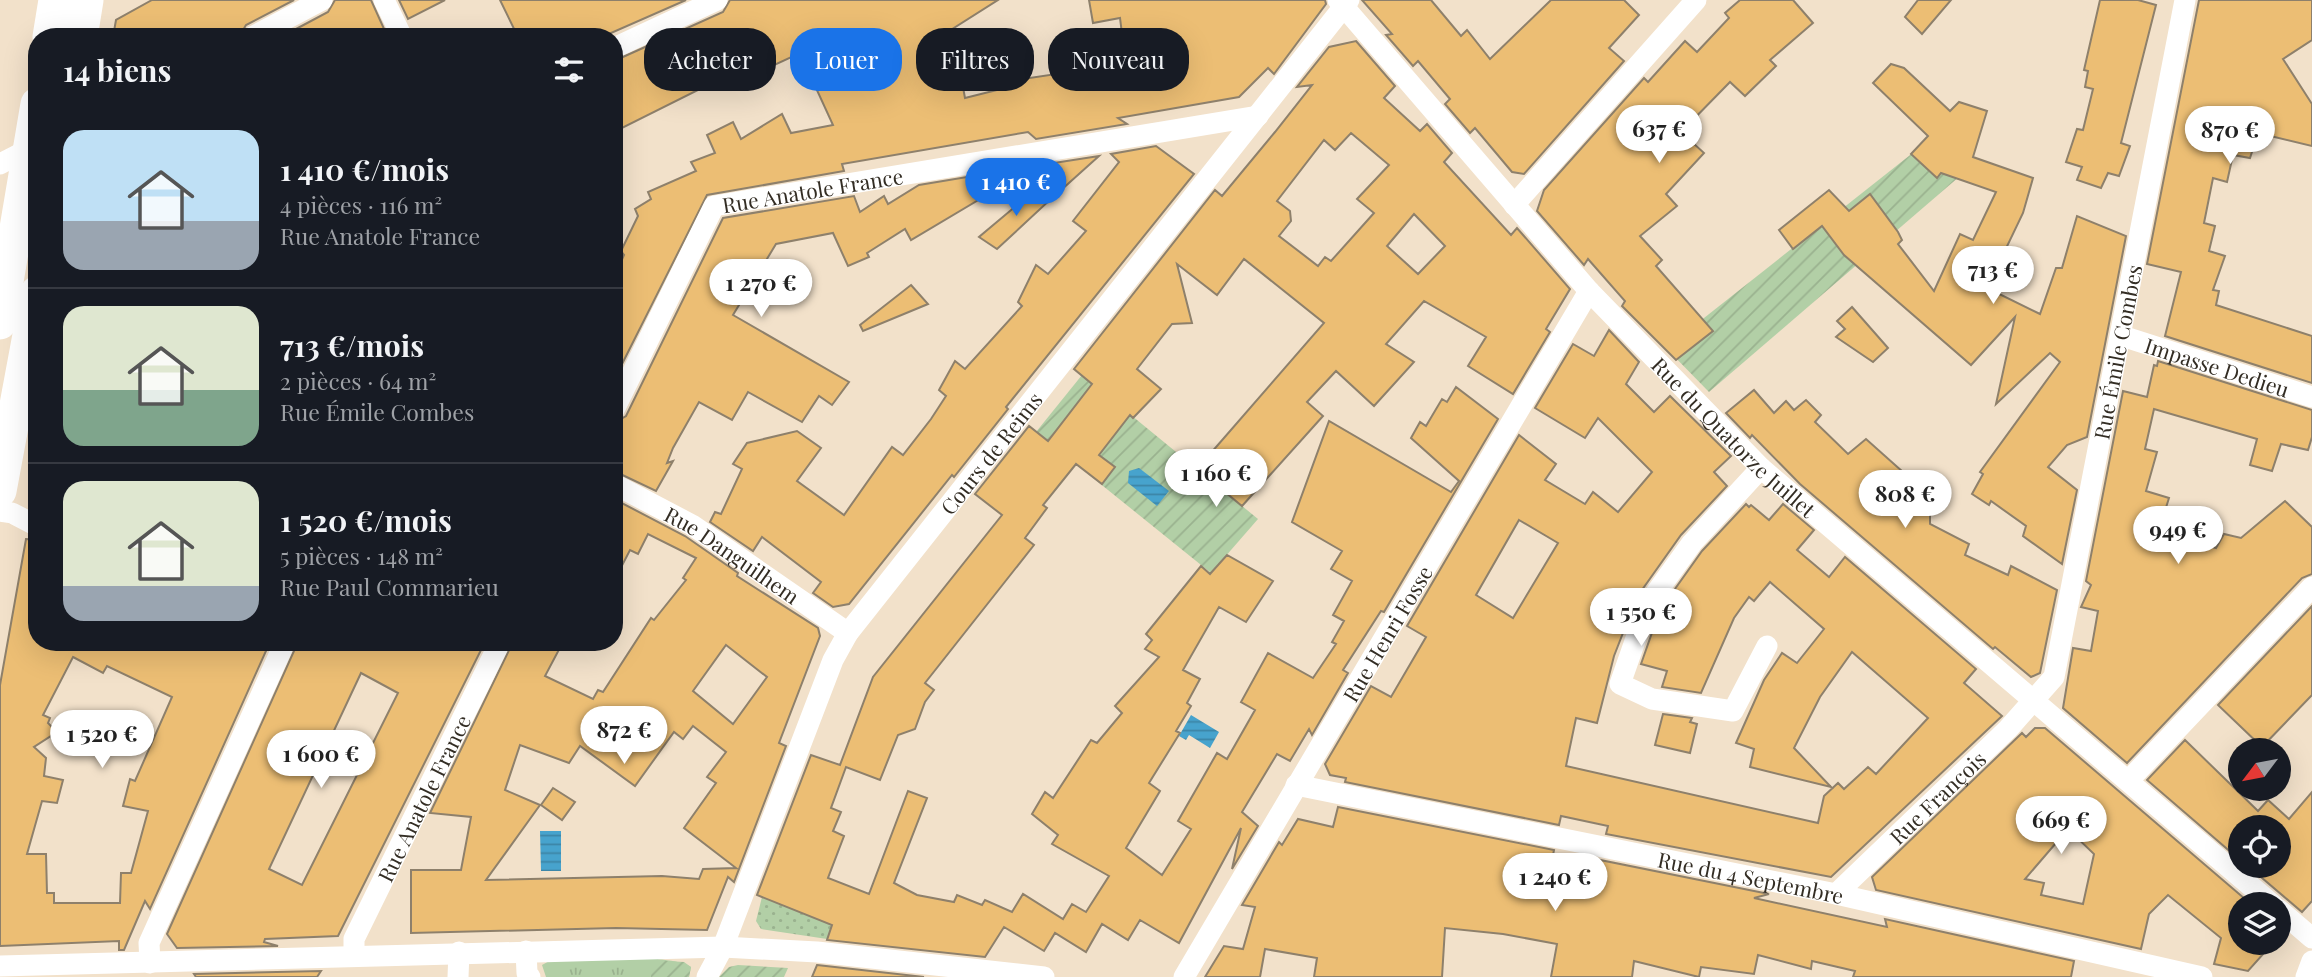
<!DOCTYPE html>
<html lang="fr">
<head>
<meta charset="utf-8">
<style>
  body { margin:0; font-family:"Playfair Display",serif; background:#242831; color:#f1f3f6; height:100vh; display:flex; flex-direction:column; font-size:26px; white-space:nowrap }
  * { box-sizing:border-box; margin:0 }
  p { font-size:23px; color:#9ea1a6 }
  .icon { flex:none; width:38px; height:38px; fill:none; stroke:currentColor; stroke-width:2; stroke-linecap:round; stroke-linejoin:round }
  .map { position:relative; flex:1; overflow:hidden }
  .details { position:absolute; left:28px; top:28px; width:595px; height:623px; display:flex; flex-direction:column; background:#171b24; border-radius:28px; box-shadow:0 7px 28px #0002 }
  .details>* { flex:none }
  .hud { position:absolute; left:644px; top:28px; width:665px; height:63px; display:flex; gap:14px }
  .needle { width:46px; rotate:238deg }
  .fabs { position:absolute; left:2228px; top:738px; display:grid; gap:14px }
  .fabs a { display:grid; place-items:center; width:63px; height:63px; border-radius:50%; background:#171b24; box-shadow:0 7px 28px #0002; font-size:35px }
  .price { position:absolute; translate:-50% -60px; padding:0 16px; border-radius:24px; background:#fff; color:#222; font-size:23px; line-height:46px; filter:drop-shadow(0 2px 4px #0008) }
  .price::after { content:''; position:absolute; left:50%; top:42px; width:21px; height:16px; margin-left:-10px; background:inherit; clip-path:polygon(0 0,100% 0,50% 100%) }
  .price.active { background:#1a73e8; color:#fff }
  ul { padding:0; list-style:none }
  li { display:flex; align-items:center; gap:21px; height:175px; padding:0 35px }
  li+li { border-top:2px solid #363941 }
  li span { display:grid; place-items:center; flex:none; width:196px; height:140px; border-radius:21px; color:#555 }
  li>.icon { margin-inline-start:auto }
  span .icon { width:84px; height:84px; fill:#fffc; stroke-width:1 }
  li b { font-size:30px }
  h2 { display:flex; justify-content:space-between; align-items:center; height:84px; padding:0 35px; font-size:30px }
  .chip { padding:0 24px; border-radius:28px; background:#171b24; box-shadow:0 7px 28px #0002; font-size:24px; line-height:63px }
  .chip.active { background:#1a73e8; color:#fff }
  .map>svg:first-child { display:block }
  .grass { fill:url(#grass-dots) }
  .park { fill:url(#park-tufts) }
  .garden { fill:url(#garden-furrows) }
  .water { fill:url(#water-rules) }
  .building { fill:#ecbe74; stroke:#8e806b; stroke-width:2; fill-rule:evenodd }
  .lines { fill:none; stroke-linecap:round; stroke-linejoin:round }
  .minor { stroke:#fff; stroke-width:21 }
  .primary { stroke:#fff; stroke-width:33 }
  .labels { text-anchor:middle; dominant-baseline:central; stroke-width:7; stroke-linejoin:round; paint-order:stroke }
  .street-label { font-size:21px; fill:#332d24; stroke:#fcefdd }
</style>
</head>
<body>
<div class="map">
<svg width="2312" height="977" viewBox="0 0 2312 977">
  <defs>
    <pattern id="grass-dots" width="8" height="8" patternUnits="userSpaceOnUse" patternTransform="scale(1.75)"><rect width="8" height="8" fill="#b2cfa6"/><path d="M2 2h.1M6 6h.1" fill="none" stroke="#9ab28f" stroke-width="1.8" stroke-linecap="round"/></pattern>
    <pattern id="park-tufts" width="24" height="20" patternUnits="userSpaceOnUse" patternTransform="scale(1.75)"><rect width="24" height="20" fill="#b2cfa6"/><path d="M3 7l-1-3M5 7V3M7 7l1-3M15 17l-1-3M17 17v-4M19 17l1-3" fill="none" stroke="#9ab28f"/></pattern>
    <pattern id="garden-furrows" width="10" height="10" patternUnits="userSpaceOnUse" patternTransform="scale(1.75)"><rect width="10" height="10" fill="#b2cfa6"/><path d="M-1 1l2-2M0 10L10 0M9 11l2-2" fill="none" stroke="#9ab28f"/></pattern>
    <pattern id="water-rules" width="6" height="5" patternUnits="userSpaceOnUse" patternTransform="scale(1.75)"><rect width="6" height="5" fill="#47a3cd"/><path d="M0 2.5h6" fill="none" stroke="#3c85a6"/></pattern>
  </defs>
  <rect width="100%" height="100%" fill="#f2e1ca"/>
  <polygon class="grass" points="762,897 833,925 827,939 761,929 756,921"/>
  <path class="park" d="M553,959C581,959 671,953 691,967L689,977H546L542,965Z"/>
  <g class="garden">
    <polygon points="1919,148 1967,170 1709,392 1666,348"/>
    <polygon points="1082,375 1258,519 1211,573 1036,432"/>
    <polygon points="652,960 684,962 691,967 689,977 651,977"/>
    <polygon points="738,965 788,968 784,977 719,977 729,967"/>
  </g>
  <g class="water">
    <polygon points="1139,468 1169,491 1157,506 1128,483 1129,471"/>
    <polygon points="1191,715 1219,732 1210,748 1189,735 1186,740 1179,736"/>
    <polygon points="540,831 561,831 561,871 541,871"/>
  </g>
  <g class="building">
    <polygon points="152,0 294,0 246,25 239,37 113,37 116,20"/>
    <polygon points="335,0 371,0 385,31 374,37 281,37 328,12"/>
    <polygon points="399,0 445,0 408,19"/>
    <polygon points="500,0 686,0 602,37 518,37"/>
    <polygon points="730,0 998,0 946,33 950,66 959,66 965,98 1017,85 1016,80 1056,74 1057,78 1126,66 1120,18 1093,23 1089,0 1325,0 1326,4 1274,74 1268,68 1239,97 1118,118 1127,124 1036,139 1028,132 842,164 844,171 707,195 614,380 614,278 624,255 621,251 638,216 635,209 651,199 648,192 696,171 691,162 715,153 707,135 733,122 741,139 782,114 791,133 833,125 800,53 742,80 738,71 699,86 700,89 622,128 614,114 614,61 723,12"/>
    <polygon points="1362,0 1431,0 1461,36 1467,30 1490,59 1551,0 1624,0 1639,15 1609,48 1624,61 1524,174 1512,172 1475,128 1470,133 1445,104 1450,99 1418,61 1413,66 1386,35 1392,34"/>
    <polygon points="1740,0 1793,0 1813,23 1770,60 1776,66 1745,96 1730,82 1681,132 1704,153 1666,194 1677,206 1640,236 1662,260 1656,266 1713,331 1676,360 1622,306 1625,301 1588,259 1584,265 1537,211 1544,190 1644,78 1648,82 1685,41 1697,52 1729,18 1725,13"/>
    <polygon points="1918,0 1951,0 1922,34 1905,17"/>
    <polygon points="2100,0 2138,0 2156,5 2121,143 2130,146 2119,176 2108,173 2101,188 2077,180 2082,167 2066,162 2077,129 2083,130 2093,89 2085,87 2088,71 2084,70"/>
    <polygon points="2199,0 2312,0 2312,40 2283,59 2312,104 2312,146 2258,133 2250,158 2233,155 2227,182 2213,178 2204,223 2215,226 2209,251 2225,256 2213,290 2219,291 2216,305 2312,336 2312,383 2165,336 2181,272 2147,264"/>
    <path d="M1356,41L1395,86L1384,98L1420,131L1427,124L1452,153L1444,162L1511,235L1517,228L1570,289L1546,329L1550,332L1513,394L1468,366L1486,337L1424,301L1386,344L1414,362L1374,406L1336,371L1307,402L1323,416L1242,506L1197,469L1324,323L1244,259L1217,295L1177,264L1192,323L1172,324L1137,369L1161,389L1133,418L1130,415L1099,455L1115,467L1102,484L1076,464L1043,505L1047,508L1025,538L1034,545L925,683L934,690L925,702L915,729L898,735L880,780L846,767L831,808L841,812L833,831L844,836L828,878L869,894L908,791L927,798L894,883L917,895L954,902L957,895L982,905L985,900L1012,912L1023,894L1063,919L1072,904L1086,912L1109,876L1052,844L1058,835L1032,814L1045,792L1053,798L1091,740L1097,743L1122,713L1115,706L1159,657L1145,649L1152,640L1146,634L1201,566L1210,574L1227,555L1273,581L1246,622L1219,607L1183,670L1200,679L1187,703L1191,706L1176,731L1180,733L1149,783L1160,791L1126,848L1162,875L1191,829L1178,821L1217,753L1227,759L1255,710L1241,702L1268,653L1313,678L1336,644L1332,642L1344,621L1333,615L1352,581L1331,569L1342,551L1292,522L1329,421L1451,492L1459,481L1411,438L1420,422L1426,426L1442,399L1447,402L1456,387L1498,419L1384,612L1381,611L1343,670L1348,673L1312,735L1309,729L1290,761L1277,754L1242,812L1258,826L1232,869L1241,828L1179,943L1140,920L1128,940L1102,924L1086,952L1055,933L1044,951L1004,927L985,957L827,940L832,925L757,895L811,755L840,765L873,677L1002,515L975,494L1029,426L1048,441L1092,384L1074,369L1215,190L1222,196L1275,132L1312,85L1297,87L1329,47ZM1351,133L1389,165L1357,199L1374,213L1331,261L1325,257L1318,266L1279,236L1291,221L1290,211L1277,201L1324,140L1335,150ZM1414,214L1445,246L1418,274L1387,246Z"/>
    <polygon points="1891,64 1904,68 1950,111 1959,102 1987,111 1973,157 2033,178 2023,213 1987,288 2040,314 2056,268 2062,268 2077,216 2126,236 2087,437 2067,445 2048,467 2077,490 2062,564 2023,536 2026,526 1991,501 1989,505 1972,494 1983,474 1980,472 2060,362 2050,353 1996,404 2015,317 1971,365 1844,255 1822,226 1793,249 1779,230 1829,190 1849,211 1870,194 1898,232 1902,240 1898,244 1934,291 1960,234 1973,240 1996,192 1941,173 1937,178 1911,154 1928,136 1873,83"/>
    <polygon points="1156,146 1194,174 1006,407 1008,409 954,477 952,475 849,604 833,607 813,593 821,582 762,537 753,551 710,522 715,512 721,514 742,469 733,464 747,443 797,431 821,448 797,481 844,515 892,447 903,455 931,419 946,396 939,390 955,361 965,369 1022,306 1018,302 1036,265 1048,274 1086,231 1073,221 1119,162 1111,154"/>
    <polygon points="1099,156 1060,191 1041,165"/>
    <polygon points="1009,170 1017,177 911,240 905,229 867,253 869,257 848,266 833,233 776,244 733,315 849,382 832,405 819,396 802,422 748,392 732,420 699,402 673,448 667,463 673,461 656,491 614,471 614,423 626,416 723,218 854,196 860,212 884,196 888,204 919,185"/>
    <polygon points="1041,185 1052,198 997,249 979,237"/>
    <polygon points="911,285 928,304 863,331 860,325"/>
    <polygon points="1852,307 1888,348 1873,362 1836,337 1845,329 1837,321"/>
    <path d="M1609,330L1639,362L1626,384L1654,412L1670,396L1731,456L1714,472L1727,486L1681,535L1637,597L1614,656L1597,723L1576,718L1566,766L1818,823L1824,796L1838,783L1844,789L1868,767L1876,774L1928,718L1852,652L1820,697L1794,748L1831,787L1750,767L1754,749L1736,743L1764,680L1782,653L1797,663L1824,629L1770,582L1754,601L1749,597L1734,618L1701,693L1662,687L1667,671L1641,664L1660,610L1702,551L1746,504L1749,507L1751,505L1769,520L1783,504L1814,530L1797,550L1829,577L1845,557L1976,669L1964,683L2002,716L1831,877L1606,834L1608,826L1561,816L1559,825L1345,782L1346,778L1330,775L1325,764L1371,686L1391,697L1426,637L1407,626L1519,435L1556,464L1545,480L1585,504L1593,492L1618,512L1652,472L1598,418L1585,438L1535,408L1573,344L1594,356ZM1519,520L1558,543L1513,618L1476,595Z"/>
    <polygon points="2158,361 2312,410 2312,437 2308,450 2281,444 2272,471 2250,465 2257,439 2154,409 2145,449 2157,452 2146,491 2169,498 2158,533 2216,548 2224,534 2241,538 2285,501 2312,527 2312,574 2302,578 2127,763 2063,708 2073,648 2091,651 2098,611 2081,607 2091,585 2086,581 2123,391 2147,397 2154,365 2157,366"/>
    <polygon points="1754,390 1774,413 1786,401 1794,410 1806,400 1821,415 1815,422 1848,454 1866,439 1913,481 1909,484 1930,503 1930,524 1969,544 1965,555 2008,575 2011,566 2057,590 2040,673 2031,677 1995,647 1993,649 1800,484 1752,435 1750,438 1726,413"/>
    <path d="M614,499L685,536L738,573L737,576L818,628L820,636L779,743L786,746L734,882L728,877L707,930L616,928L411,933V870H461L471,817L430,813L513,642H563L545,676L593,699L598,690L603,692L651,618L654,620L686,580L683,578L696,558L648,534L638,554L630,550L614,581ZM726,645L767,677L733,724L693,691ZM693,726L726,752L707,777L716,783L684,828L736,868L703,869L699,879L662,876L486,880L540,805L505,790L520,745L569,763L580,746L635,786L674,732L683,739Z"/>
    <path d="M26,539L37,540V642H270L150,909L145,901L124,950H119V941L0,946V685ZM73,657L103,673L107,666L172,697L135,781L130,779L123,806L148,811L131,873H121L120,903H54V893H47L46,854H27L42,801L57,803L63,780L44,776L46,758L34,747L57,732L48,723L50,718L43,715Z"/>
    <polygon points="2312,606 2312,695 2262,747 2218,705"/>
    <path d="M298,642H485L338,936L265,939L264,942L278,946L177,948L167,934ZM361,673L398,693L302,885L269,869Z"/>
    <polygon points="1663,714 1692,718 1690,722 1697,724 1690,753 1655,745"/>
    <path d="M2035,728H2045L2252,905H2240V943H2273L2248,971L2214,964L2221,938L2168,895L2149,914L2141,949L1876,890L1872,877L2022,733L2026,737ZM2068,829L2094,854L2083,904L2041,895L2044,883L2025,879Z"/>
    <polygon points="2185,740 2258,811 2268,800 2289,819 2312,792 2312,901 2302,912 2248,866 2278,866 2278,828 2240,828 2240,860 2147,780"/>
    <polygon points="553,788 575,802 562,820 541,805"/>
    <polygon points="1338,807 1554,850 1553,855 1598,865 1600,860 1769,894 1754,898 1887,927 1885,919 2074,961 2071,977 1853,977 1855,971 1812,961 1811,969 1758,955 1754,974 1701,967 1699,977 1634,961 1632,977 1551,977 1557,944 1503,934 1445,928 1442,977 1314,977 1317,958 1265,949 1260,977 1205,977 1224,946 1243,949 1255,907 1242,905 1279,842 1282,845 1298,819 1333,827"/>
    <polygon points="817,965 924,977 812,977"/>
    <polygon points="321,971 317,977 196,977 194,974"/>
  </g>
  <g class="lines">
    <g class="minor">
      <polyline points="384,0 402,37"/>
      <path id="s1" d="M1338,0L1589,291L1761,468L2273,905"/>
      <polyline points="252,37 322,0"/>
      <polyline points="614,48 717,0"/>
      <polyline points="0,164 35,146"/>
      <polyline points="1514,205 1696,0"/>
      <path id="s2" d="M2122,336L2312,397"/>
      <path id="s3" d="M614,410L714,206L1258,116"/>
      <polyline points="1761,468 1692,543 1648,604 1620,684 1652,699 1733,711 1767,646"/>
      <path id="s4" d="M614,484L692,525L848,633"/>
      <polyline points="0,511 12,513 37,526"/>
      <polyline points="2129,780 2312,587"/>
      <path id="s5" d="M1296,785L1836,894L2202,977"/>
      <path id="s6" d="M1836,894L2008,729L2054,677L2185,0"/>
      <polyline points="2278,909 2312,938"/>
      <polyline points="526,951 527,973 530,977"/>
      <path id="s7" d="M354,955V939L500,642"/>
      <polyline points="150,963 149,943 285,642"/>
      <polyline points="0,966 723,947 817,952 1044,977"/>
      <polyline points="458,977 459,952"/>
      <path id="s8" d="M707,977L723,947L833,660L848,633L1349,0"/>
      <path id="s9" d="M1184,977L1589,291"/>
      <polyline points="2306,977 2312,961"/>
    </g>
    <g class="primary">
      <polyline points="49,37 55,0"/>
      <polyline points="81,37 87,0"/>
      <polyline points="0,323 37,104"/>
      <polyline points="0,491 37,292"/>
    </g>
  </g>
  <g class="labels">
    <g class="street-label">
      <text stroke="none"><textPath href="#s3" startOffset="327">Rue Anatole France</textPath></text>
      <text stroke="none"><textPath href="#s6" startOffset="639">Rue Émile Combes</textPath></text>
      <text stroke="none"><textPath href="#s2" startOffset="100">Impasse Dedieu</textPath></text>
      <text stroke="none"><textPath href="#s1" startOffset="590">Rue du Quatorze Juillet</textPath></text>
      <text stroke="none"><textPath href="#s8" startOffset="602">Cours de Reims</textPath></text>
      <text stroke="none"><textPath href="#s4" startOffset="138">Rue Danguilhem</textPath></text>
      <text stroke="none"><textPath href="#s9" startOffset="399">Rue Henri Fosse</textPath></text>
      <text stroke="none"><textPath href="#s6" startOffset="140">Rue François</textPath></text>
      <text stroke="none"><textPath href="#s7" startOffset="173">Rue Anatole France</textPath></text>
      <text stroke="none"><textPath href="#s5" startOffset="464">Rue du 4 Septembre</textPath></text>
    </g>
  </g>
</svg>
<div class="fabs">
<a><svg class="needle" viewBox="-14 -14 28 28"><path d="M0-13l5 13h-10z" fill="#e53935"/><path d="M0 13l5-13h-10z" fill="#9ea1a6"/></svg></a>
<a><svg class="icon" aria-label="locate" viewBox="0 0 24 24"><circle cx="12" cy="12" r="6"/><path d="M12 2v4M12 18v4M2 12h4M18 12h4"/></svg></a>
<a><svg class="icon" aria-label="layers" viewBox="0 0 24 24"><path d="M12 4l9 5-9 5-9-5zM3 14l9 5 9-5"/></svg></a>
</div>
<b class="price" style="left:1659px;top:165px">637 €</b>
<b class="price" style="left:2230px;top:166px">870 €</b>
<b class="price active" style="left:1016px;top:218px">1 410 €</b>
<b class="price" style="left:1993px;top:306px">713 €</b>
<b class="price" style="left:761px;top:319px">1 270 €</b>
<b class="price" style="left:1216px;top:509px">1 160 €</b>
<b class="price" style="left:1905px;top:530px">808 €</b>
<b class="price" style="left:2178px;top:566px">949 €</b>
<b class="price" style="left:1641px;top:648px">1 550 €</b>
<b class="price" style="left:624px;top:766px">872 €</b>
<b class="price" style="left:102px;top:770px">1 520 €</b>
<b class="price" style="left:321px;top:790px">1 600 €</b>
<b class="price" style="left:2061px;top:856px">669 €</b>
<b class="price" style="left:1555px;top:913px">1 240 €</b>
<div class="hud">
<a class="chip">Acheter</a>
<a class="chip active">Louer</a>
<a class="chip">Filtres</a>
<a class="chip">Nouveau</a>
</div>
<section class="details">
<h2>14 biens<svg class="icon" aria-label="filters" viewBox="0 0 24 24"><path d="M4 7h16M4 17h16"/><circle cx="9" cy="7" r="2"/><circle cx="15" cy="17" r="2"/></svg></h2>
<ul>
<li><span style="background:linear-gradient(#bfe0f5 65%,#9aa5b1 0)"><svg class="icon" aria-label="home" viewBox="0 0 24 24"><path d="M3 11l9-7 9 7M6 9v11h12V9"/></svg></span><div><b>1 410 €/mois</b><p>4 pièces · 116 m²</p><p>Rue Anatole France</p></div></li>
<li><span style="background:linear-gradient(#dfe7d0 60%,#7fa58c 0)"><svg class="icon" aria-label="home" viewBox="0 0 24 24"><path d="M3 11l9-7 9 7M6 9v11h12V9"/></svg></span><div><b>713 €/mois</b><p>2 pièces · 64 m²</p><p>Rue Émile Combes</p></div></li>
<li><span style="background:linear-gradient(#dfe7d0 75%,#9aa5b1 0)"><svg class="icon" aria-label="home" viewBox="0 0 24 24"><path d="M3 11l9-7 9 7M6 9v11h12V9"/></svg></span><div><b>1 520 €/mois</b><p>5 pièces · 148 m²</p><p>Rue Paul Commarieu</p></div></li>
</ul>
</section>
</div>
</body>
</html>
